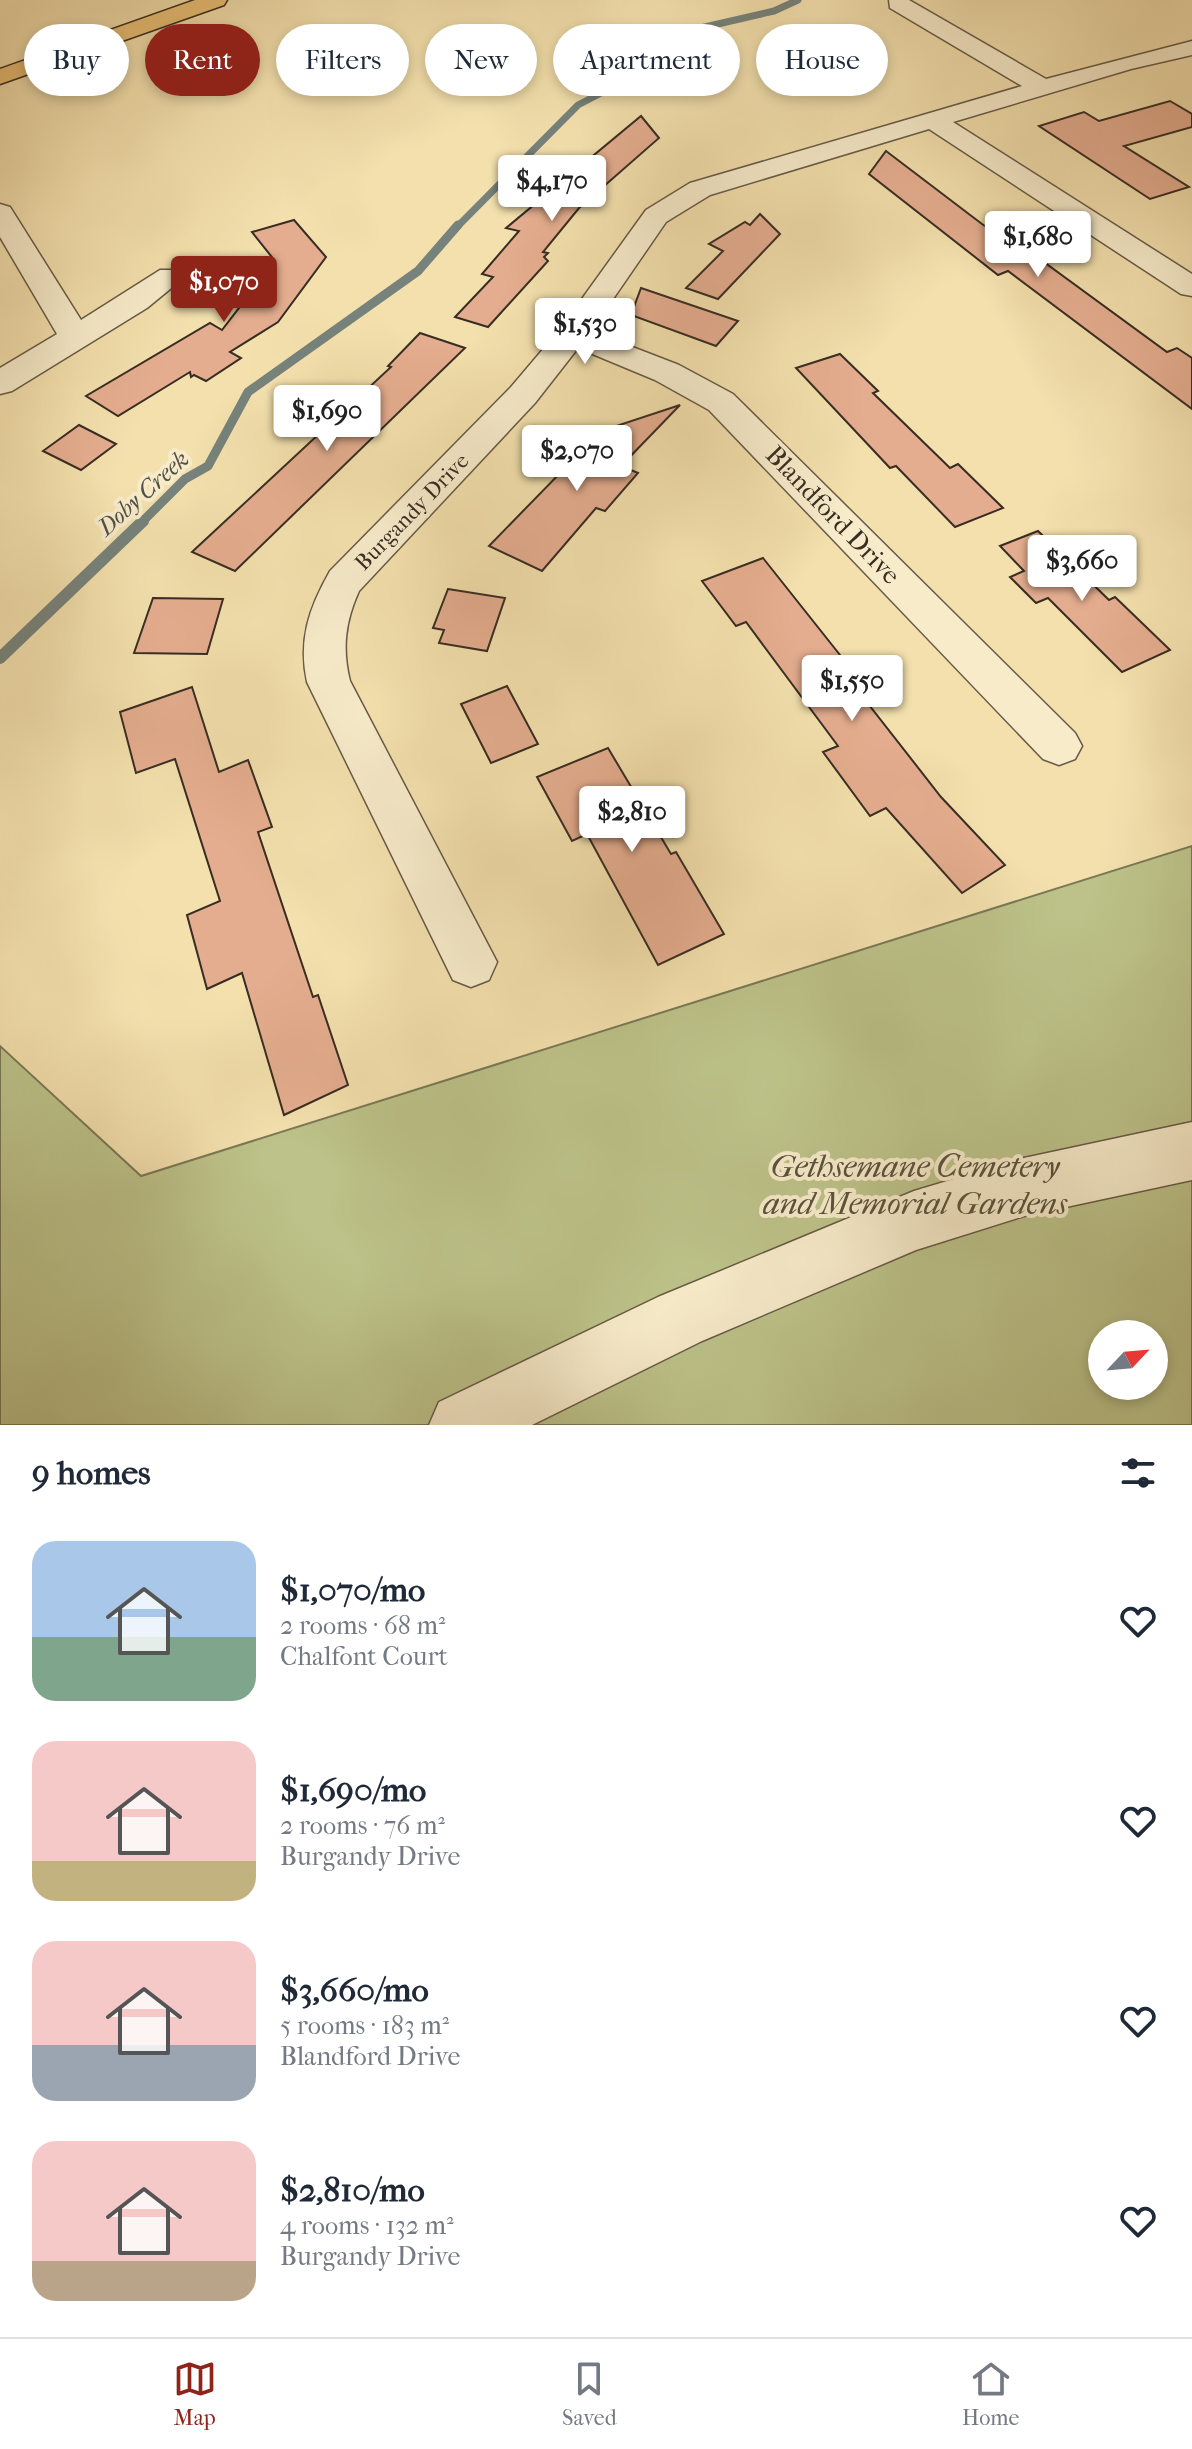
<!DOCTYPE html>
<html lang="en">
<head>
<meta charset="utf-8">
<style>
  body { margin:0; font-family:"IM FELL French Canon",serif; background:#f2f2f3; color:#1f2937; height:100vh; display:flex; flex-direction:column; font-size:30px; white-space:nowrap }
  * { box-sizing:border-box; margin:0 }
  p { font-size:26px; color:#747a83 }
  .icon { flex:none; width:44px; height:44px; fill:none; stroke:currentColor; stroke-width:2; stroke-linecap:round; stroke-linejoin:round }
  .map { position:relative; height:1425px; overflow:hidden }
  .panel { display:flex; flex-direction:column; background:#fff; flex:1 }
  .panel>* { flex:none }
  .hud { position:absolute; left:24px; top:24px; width:1144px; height:72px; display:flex; gap:16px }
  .needle { width:52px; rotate:64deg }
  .fabs { position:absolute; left:1088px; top:1320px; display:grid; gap:16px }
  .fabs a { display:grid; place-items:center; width:80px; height:80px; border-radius:50%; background:#fff; box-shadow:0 4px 12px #0003; font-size:40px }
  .price { position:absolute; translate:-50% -68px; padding:0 18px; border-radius:8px; background:#fff; color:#222; font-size:26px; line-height:52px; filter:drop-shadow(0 2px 4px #0008) }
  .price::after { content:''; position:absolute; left:50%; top:48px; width:24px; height:18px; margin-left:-12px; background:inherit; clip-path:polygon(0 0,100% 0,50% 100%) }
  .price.selected { background:#8f2418; color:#fff }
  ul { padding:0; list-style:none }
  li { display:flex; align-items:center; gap:24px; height:200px; padding:0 32px }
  li span { display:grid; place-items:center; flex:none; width:224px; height:160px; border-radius:24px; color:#555 }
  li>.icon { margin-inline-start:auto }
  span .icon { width:96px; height:96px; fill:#fffc; stroke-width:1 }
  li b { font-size:34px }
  h2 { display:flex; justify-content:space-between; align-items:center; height:96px; padding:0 32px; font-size:34px }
  .chip { padding:0 28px; border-radius:36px; background:#fff; box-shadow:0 4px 12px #0003; font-size:28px; line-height:72px }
  .chip.selected { background:#8f2418; color:#fff }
  .tabs { display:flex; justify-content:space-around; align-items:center; height:112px; border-top:2px solid #e0e1e3; background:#fff; font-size:22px; color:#747a83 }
  .tabs a { display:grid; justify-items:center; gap:4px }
  .tabs .selected { color:#8f2418 }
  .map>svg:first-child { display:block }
  .green { fill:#bcc289; stroke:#7a7856; stroke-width:2; fill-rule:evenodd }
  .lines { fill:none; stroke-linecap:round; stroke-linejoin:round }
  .stream-far2 { stroke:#76827b; stroke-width:7 }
  .stream-far1 { stroke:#76827b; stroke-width:9 }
  .stream { stroke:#76827b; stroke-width:12 }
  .building { fill:#e4ad8f; stroke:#382d23; stroke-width:2 }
  .minor-casing { stroke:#675a46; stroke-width:3 }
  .major-casing { stroke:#382d23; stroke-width:3 }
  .minor { fill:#f7ebca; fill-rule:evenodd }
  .major { fill:#eac076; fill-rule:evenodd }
  .labels { text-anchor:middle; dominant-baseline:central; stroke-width:8; stroke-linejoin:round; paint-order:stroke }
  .far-street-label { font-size:22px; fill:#382d23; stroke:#f7ebca }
  .far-water-label { font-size:24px; font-style:italic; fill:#525048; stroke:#f7ebca }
  .street-label { font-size:26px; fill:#382d23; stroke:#f7ebca }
  .near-park-label { font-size:32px; font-style:italic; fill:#59523c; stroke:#f7ebca }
</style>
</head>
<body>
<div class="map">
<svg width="1192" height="1425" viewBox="0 0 1192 1425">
  <rect width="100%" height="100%" fill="#f3e0ad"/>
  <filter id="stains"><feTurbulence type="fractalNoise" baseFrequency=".0025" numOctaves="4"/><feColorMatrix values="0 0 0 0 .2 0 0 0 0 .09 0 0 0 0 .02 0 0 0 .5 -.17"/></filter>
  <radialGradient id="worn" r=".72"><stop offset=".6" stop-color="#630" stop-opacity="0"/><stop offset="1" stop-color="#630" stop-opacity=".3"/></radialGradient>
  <path class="green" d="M1192,846V1425H0V1046L141,1176ZM1102,1334H1154V1386H1102Z"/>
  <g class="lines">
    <polyline class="stream-far2" points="457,227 578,105 601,93 632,55 670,35 774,11 798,0"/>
    <polyline class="stream-far1" points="141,523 185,479 208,466 248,392 418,271 458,225"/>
    <polyline class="stream" points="0,658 143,521"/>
  </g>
  <g class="building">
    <polygon points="1170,101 1192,114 1192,127 1124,146 1189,187 1150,199 1039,126 1084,112 1099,121"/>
    <polygon points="641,116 659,138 579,208 543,252 548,253 544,257 548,261 488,327 455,317 493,277 482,274 519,231 506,228"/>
    <polygon points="886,151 982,224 1020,249 1022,246 1167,352 1177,348 1192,358 1192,409 1008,271 998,275 869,174"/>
    <polygon points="760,214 780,234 718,299 686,288 723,251 709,244 745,222 750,225"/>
    <polygon points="294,220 326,257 278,322 230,352 241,358 206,381 194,375 191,377 190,372 118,416 86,396 210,323 222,330 275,261 252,232"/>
    <polygon points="641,288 738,321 716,346 631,315"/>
    <polygon points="420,333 465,348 235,571 192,552 391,367 388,366"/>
    <polygon points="840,354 878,391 873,393 950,468 958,464 1003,508 955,527 896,466 890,468 796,368"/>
    <polygon points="680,405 621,466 638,473 605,511 596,508 542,571 489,546 601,431"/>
    <polygon points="79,425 116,444 81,470 43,451"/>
    <polygon points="1038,531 1109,600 1115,597 1170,650 1122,672 1048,598 1036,603 1010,577 1024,571 1000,546"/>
    <polygon points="763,558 863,684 855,687 941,797 1005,865 962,893 886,808 870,816 823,752 838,746 746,622 736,626 702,581"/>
    <polygon points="448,589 505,598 487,651 439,643 444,630 433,628"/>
    <polygon points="153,598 223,599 207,654 134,653"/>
    <polygon points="507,686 538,744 491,763 461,704"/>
    <polygon points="192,687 219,772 248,760 272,827 258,832 313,997 318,995 348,1085 284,1115 242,973 207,989 187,915 220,901 175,759 136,773 120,712"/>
    <polygon points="608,748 671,854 676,852 724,934 658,965 587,834 572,841 537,777"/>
  </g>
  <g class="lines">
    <g class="minor-casing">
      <g id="minor">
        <path d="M889,0H909L1046,79L1192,41V55L1131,69L953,122L1192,274V296L1181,294L929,129L710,195L666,222L591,331L679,365L733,394L1075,733L1082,746L1075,759L1059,765L1043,759L709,410L655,380L578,348L535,403L359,591C345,622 342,649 350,681L497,962L489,980L471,987L453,980L307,682C298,640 309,608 330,571L511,387L561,328L646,210L690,183L1022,86L890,8Z"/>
        <polygon points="0,204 10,207 81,320 160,270 182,270 186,276 147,308 12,391 0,394 0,368 57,334 0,237"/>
        <polygon points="1192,1122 1192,1180 1024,1216 916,1250 702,1341 532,1425 429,1425 439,1402 658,1297 914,1191 1024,1158"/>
      </g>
    </g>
    <g class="major-casing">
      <polygon id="major" points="195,0 227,0 224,5 0,84 0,69"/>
    </g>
    <use href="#minor" class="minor"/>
    <use href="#major" class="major"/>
  </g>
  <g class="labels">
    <g class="far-street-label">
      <text transform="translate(412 512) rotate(-46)">Burgandy Drive</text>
    </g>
    <g class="far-water-label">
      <text transform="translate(143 493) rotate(-42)">Doby Creek</text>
    </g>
    <g class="street-label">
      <text transform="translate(833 515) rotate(46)">Blandford Drive</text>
    </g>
    <g class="near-park-label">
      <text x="915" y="1166">Gethsemane Cemetery<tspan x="915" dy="37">and Memorial Gardens</tspan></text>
    </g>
  </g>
  <rect width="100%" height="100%" filter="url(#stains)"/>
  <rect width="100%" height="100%" fill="url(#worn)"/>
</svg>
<div class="fabs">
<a><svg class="needle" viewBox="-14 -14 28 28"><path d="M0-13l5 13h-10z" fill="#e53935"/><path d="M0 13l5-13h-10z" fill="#747a83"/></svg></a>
</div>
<b class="price" style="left:552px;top:223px">$4,170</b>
<b class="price" style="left:1038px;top:279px">$1,680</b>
<b class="price selected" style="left:224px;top:324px">$1,070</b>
<b class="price" style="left:585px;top:366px">$1,530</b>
<b class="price" style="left:327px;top:453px">$1,690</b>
<b class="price" style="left:577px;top:493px">$2,070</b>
<b class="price" style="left:1082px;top:603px">$3,660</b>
<b class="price" style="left:852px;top:723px">$1,550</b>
<b class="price" style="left:632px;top:854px">$2,810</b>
<div class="hud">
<a class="chip">Buy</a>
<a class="chip selected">Rent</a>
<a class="chip">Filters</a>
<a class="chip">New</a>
<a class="chip">Apartment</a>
<a class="chip">House</a>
</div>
</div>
<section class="panel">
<h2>9 homes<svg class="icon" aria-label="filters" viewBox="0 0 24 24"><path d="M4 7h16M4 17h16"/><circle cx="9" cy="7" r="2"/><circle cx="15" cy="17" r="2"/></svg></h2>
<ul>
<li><span style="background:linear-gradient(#a9c7e8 60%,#7fa58c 0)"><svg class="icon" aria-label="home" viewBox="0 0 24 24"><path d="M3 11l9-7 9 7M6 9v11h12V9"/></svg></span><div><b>$1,070/mo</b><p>2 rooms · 68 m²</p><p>Chalfont Court</p></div><svg class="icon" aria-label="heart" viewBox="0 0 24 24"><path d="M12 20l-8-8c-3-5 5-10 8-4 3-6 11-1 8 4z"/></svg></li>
<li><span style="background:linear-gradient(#f6c9c9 75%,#c2b280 0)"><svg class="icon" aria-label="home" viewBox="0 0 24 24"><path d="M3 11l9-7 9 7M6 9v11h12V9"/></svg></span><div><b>$1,690/mo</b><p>2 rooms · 76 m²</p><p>Burgandy Drive</p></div><svg class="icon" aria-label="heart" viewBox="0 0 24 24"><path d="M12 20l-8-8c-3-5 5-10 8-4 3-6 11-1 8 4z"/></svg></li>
<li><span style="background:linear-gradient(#f6c9c9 65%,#9aa5b1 0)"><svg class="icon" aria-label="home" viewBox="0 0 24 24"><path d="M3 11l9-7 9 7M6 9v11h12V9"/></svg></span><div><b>$3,660/mo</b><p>5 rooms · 183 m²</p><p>Blandford Drive</p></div><svg class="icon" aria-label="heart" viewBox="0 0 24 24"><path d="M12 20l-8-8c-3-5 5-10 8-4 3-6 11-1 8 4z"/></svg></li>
<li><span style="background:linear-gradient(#f6c9c9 75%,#b9a48a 0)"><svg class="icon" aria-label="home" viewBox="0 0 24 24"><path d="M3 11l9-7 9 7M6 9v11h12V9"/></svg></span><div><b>$2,810/mo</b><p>4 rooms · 132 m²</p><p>Burgandy Drive</p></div><svg class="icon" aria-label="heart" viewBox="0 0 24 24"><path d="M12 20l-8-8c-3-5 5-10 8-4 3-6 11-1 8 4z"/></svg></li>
</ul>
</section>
<nav class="tabs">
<a class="selected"><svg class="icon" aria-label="map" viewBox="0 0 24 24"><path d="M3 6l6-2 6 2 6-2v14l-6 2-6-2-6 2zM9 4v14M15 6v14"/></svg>Map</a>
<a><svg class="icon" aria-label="saved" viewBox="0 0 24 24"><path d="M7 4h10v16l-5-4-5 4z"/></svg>Saved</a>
<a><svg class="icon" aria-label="home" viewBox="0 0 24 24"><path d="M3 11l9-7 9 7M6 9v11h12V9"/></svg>Home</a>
</nav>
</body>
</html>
